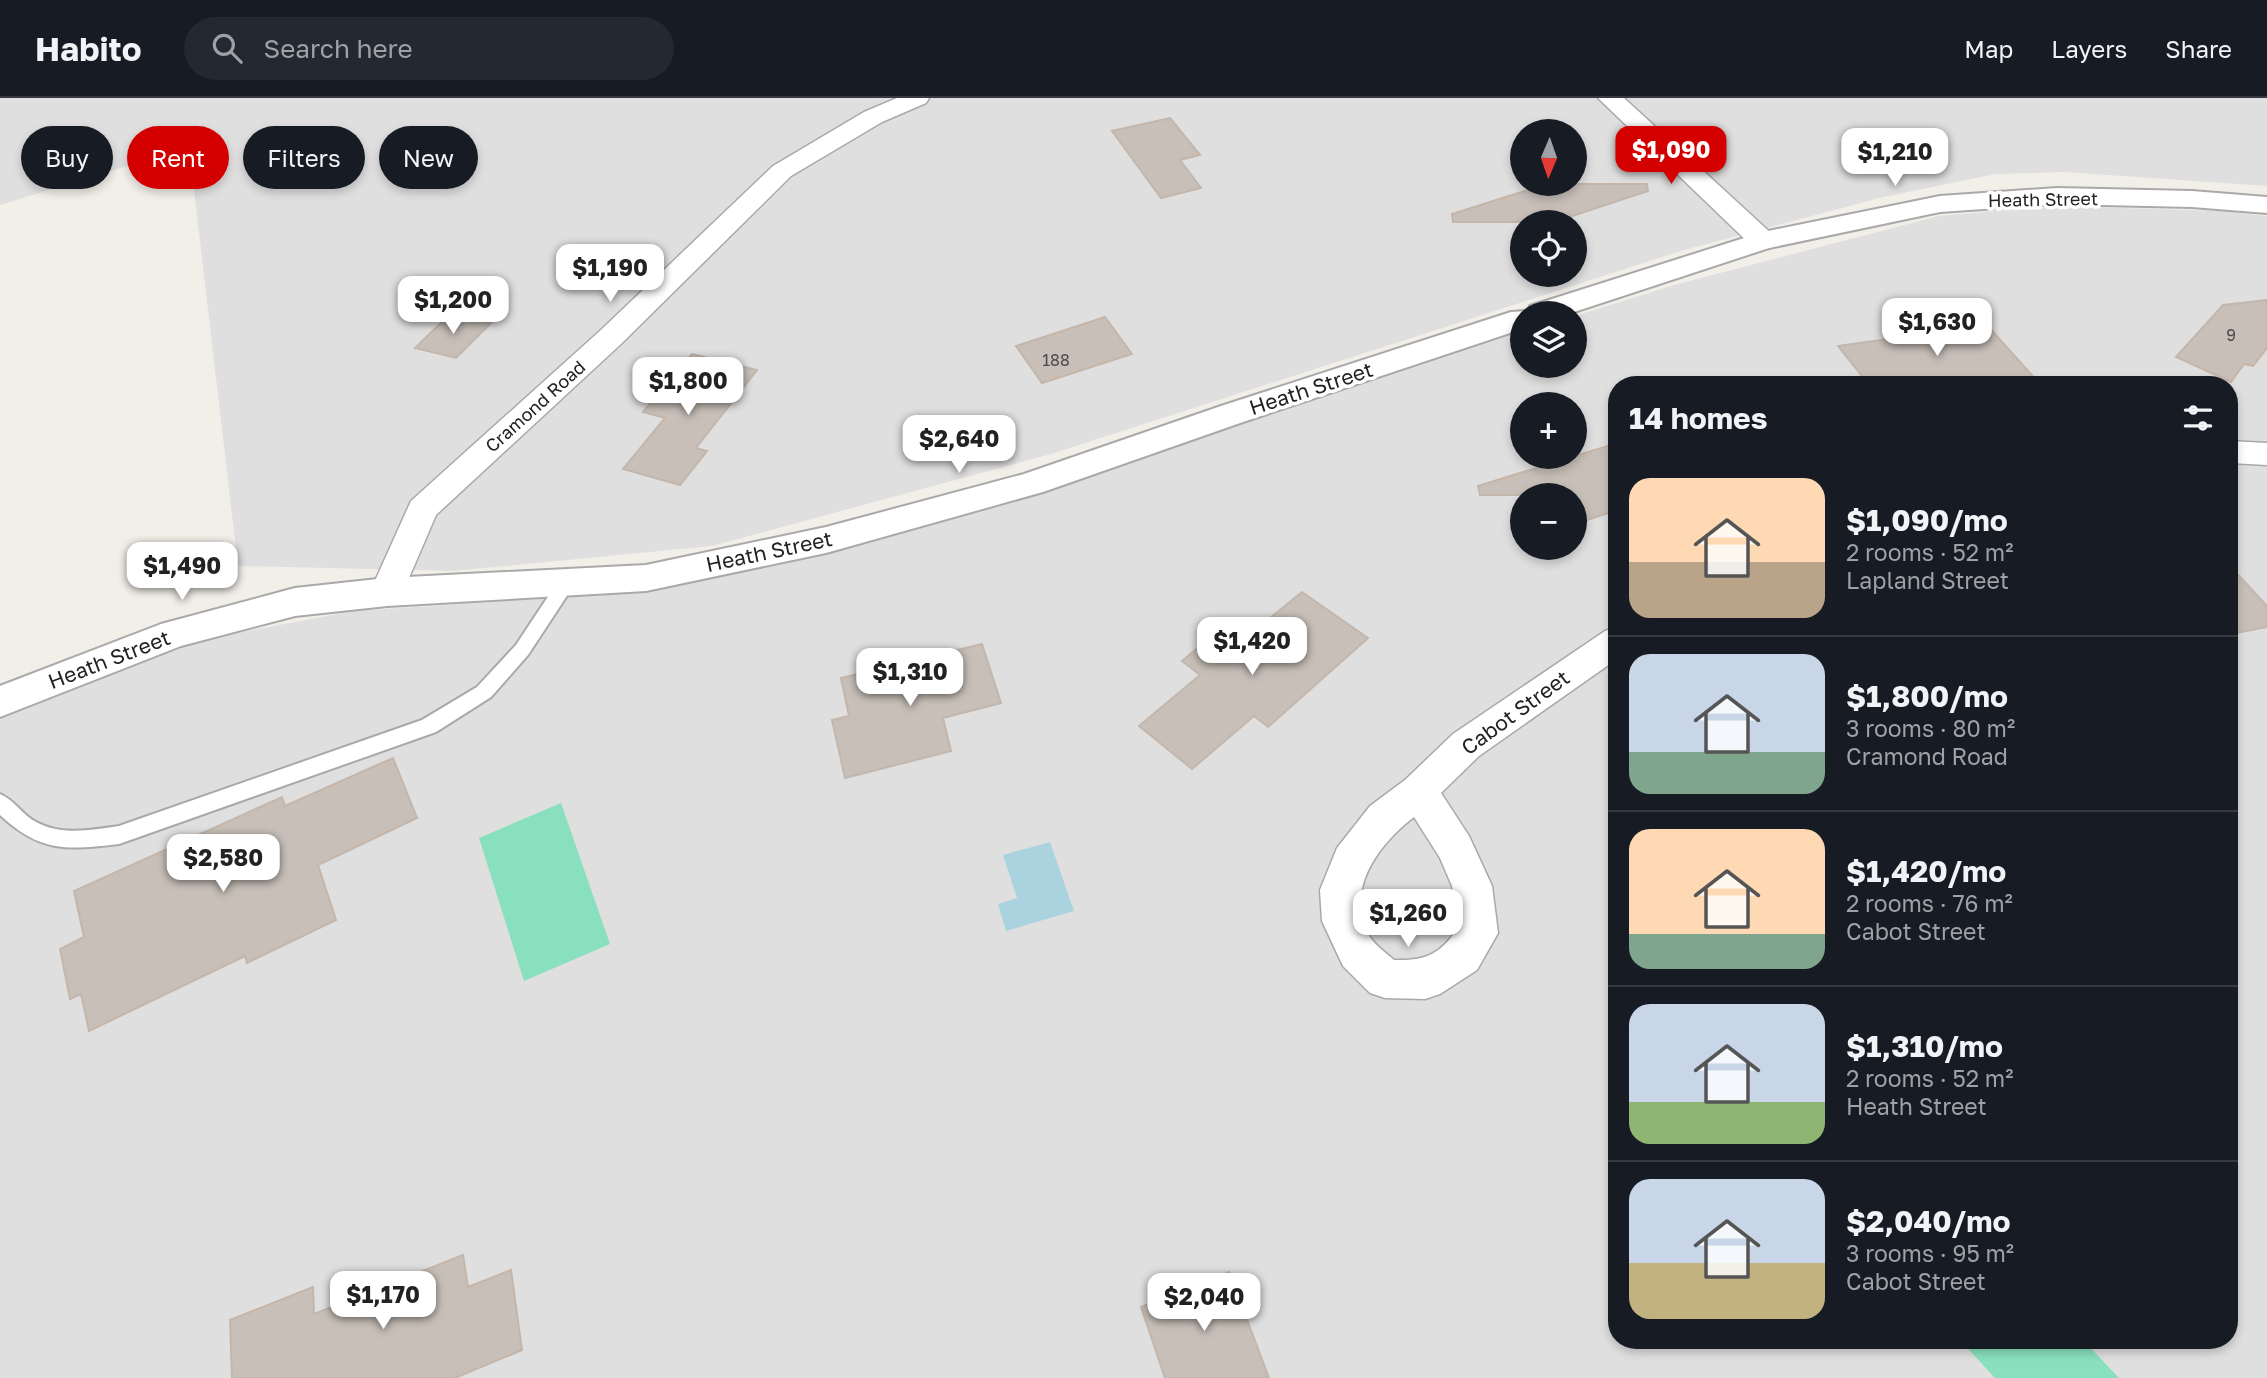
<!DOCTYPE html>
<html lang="en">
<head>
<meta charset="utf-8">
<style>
  body { margin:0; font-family:"Golos Text",sans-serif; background:#242831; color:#f1f3f6; height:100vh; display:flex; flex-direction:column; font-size:26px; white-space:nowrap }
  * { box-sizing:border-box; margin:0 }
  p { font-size:23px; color:#9ea1a6 }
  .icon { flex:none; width:38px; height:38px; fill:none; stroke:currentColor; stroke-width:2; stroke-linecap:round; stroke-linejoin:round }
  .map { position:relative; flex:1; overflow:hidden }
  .details { position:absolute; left:1608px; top:278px; width:630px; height:973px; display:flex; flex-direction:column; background:#171b24; border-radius:28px; box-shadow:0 4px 10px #0003 }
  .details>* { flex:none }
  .hud { position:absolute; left:21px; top:28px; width:665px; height:63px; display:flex; gap:14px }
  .needle { width:46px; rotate:182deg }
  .controls { position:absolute; left:1510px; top:21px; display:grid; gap:14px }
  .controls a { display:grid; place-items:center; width:77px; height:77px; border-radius:50%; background:#171b24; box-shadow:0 4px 10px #0003; font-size:35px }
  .price { position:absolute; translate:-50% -60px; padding:0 16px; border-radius:14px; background:#fff; color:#222; font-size:23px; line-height:46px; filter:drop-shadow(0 2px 4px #0008) }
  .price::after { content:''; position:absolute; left:50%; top:42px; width:21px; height:16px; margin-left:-10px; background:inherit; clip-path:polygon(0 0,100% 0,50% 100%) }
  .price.active { background:#d40000; color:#fff }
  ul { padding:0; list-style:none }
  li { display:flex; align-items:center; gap:21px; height:175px; padding:0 21px }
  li+li { border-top:2px solid #363941 }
  li span { display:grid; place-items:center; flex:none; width:196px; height:140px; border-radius:21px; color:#555 }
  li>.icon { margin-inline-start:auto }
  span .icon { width:84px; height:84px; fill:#fffc; stroke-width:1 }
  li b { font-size:30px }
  h2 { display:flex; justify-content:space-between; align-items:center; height:84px; padding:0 21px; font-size:30px }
  .pill { padding:0 24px; border-radius:32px; background:#171b24; box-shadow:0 4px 10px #0003; font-size:24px; line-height:63px }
  .pill.active { background:#d40000; color:#fff }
  header { display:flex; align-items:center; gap:42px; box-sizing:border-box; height:98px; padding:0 35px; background:#171b24; border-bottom:2px solid #363941 }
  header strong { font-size:33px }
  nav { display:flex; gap:38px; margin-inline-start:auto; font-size:24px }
  .search { width:490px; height:63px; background:#242831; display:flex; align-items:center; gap:18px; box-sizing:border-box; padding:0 24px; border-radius:38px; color:#9ea1a6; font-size:26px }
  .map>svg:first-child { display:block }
  .residential { fill:#e0dfdf; fill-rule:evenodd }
  .pitch { fill:#88e0be }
  .water { fill:#aad3df }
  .building { fill:#c7bfb8; stroke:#c4b6ab; stroke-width:2 }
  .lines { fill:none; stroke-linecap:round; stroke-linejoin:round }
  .service-casing { stroke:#a9a9a9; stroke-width:4 }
  .minor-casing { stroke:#a9a9a9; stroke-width:3 }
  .tertiary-casing { stroke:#a9a9a9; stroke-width:4 }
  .service { fill:#fff; fill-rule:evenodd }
  .minor { fill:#fff; fill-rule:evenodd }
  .tertiary { fill:#fff; fill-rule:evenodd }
  .labels { text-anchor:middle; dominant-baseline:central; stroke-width:7; stroke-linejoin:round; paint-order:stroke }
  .far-number-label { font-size:16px; fill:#4b4948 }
  .far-street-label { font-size:18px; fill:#222; stroke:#fff }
  .street-label { font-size:21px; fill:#222; stroke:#fff }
</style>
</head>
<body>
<header>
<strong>Habito</strong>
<div class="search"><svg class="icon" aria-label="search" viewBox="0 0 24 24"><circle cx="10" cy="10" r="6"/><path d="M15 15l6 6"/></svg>Search here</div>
<nav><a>Map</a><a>Layers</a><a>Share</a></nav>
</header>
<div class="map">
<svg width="2267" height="1280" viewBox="0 0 2267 1280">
  <rect width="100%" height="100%" fill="#f2efe9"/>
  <g class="residential">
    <path d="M0,0H2267V88L2064,74L1996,76L1879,100L1684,152L1051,356L712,448L453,473L238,468L189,49L0,107ZM1522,33H1575V86H1522ZM1522,124H1575V177H1522Z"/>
    <path d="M2054,108L2220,113L2267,118V1280H0V617L70,587L215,539L353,513L604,497L801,459L1522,234V268H1575V218L1674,187L1939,118ZM1617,287H2230V1242H1617ZM1522,306H1575V359H1522ZM1522,397H1575V450H1522Z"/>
  </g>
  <g class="pitch">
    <polygon points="561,705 610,846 524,883 479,740"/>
    <polygon points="1961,1243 2084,1243 2119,1280 1995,1280"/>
  </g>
  <polygon class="water" points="1050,744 1074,813 1006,833 998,806 1017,800 1003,757"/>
  <g class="building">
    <polygon points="1170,20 1200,57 1180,62 1201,90 1161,100 1112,33"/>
    <polygon points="1547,86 1647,86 1648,93 1554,124 1453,124 1452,116"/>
    <polygon points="2267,202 2267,250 2253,268 2244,266 2231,284 2176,259 2223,207"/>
    <polygon points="451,215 491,225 456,260 415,250"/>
    <polygon points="1105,219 1132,256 1042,285 1016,248"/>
    <polygon points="1986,226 2038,284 1869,287 1838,248 1888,241 1897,233 1913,229 1943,233"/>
    <polygon points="692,256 757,272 696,350 707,353 680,387 623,371 665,320 643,314"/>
    <polygon points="1617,345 1617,412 1575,426 1575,397 1480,397 1478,388"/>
    <polygon points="2230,468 2267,508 2267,529 2230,536"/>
    <polygon points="1302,494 1368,540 1268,629 1254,618 1192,671 1139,628 1200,577 1182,563 1230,523 1249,537"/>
    <polygon points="982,546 1001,605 943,620 951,653 845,680 832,622 849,618 841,580"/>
    <polygon points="393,660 417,720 318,767 336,822 247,865 245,858 89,933 81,896 70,901 60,851 84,839 74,793 282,699 285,708"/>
    <polygon points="463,1157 468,1189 511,1172 522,1252 455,1280 232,1280 230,1222 313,1189 314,1216"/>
    <polygon points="1229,1174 1269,1280 1165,1280 1141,1209"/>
  </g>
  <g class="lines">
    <g class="service-casing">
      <path id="service" d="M567,477L573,479L576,484L528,557L491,599L436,634L119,746C67,752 41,755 0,717V696C15,702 22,717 36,724C62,738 91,732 119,728L422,622L477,589L516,547L561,479Z"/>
    </g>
    <g class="minor-casing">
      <g id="minor">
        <polygon points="897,0 929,0 926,5 882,24 791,78 622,245 436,417 399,503 387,507 375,503 370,494 411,403 602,231 773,68 864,14"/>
        <polygon points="1598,0 1624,0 1773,137 1776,143 1773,149 1763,151 1753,149"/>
        <polygon points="2230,343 2267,345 2267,367 2230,365"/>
        <path d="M1617,529V561L1479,658L1441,695L1469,738L1492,788L1498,835L1477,872L1440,896L1425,901L1385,900L1370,895L1343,868L1322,823L1320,792L1337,750L1370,708L1405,682L1453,636L1605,533ZM1414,719L1440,760L1452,788L1457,831C1440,857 1424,863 1394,862C1386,855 1376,848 1370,839C1343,793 1378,747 1414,719Z"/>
      </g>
    </g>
    <g class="tertiary-casing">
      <polygon id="tertiary" points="2057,90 2192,93 2267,99 2267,115 2192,109 2057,106 1940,114 1769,150 1571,215 1522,215 1522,231 1243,324 1043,394 826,455 646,493 387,508 295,518 181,548 0,619 0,588 161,526 295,490 387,480 646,467 826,429 1024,376 1221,308 1511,214 1528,213 1530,208 1763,134 1940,98"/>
    </g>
    <use href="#service" class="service"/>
    <use href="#minor" class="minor"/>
    <use href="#tertiary" class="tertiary"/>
  </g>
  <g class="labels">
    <g class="far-number-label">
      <text x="2231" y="237">9</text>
      <text x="1056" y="262">188</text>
    </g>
    <g class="far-street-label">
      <text transform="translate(2043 101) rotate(-1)">Heath Street</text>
      <text transform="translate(535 308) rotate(-42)">Cramond Road</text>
    </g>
    <g class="street-label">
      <text transform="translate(1311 290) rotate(-18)">Heath Street</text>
      <text transform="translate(769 453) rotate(-12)">Heath Street</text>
      <text transform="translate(109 561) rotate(-21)">Heath Street</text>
      <text transform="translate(1515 614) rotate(-36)">Cabot Street</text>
    </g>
  </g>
</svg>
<div class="controls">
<a><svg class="needle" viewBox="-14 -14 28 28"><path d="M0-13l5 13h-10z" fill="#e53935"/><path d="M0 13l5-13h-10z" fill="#9ea1a6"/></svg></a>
<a><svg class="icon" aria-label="locate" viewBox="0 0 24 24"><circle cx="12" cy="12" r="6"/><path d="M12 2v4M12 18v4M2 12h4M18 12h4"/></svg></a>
<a><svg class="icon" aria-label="layers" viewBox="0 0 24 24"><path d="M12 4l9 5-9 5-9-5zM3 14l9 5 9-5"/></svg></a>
<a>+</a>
<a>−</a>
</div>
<b class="price active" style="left:1671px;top:88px">$1,090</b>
<b class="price" style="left:1895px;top:90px">$1,210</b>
<b class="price" style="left:610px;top:206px">$1,190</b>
<b class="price" style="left:453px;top:238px">$1,200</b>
<b class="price" style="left:1937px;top:260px">$1,630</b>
<b class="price" style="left:688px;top:319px">$1,800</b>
<b class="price" style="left:959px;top:377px">$2,640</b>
<b class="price" style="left:182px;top:504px">$1,490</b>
<b class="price" style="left:1252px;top:579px">$1,420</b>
<b class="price" style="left:910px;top:610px">$1,310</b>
<b class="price" style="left:223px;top:796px">$2,580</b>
<b class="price" style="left:1408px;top:851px">$1,260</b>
<b class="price" style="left:383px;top:1233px">$1,170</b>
<b class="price" style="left:1204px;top:1235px">$2,040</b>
<div class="hud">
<a class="pill">Buy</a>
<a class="pill active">Rent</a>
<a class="pill">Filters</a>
<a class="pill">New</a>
</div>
<section class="details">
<h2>14 homes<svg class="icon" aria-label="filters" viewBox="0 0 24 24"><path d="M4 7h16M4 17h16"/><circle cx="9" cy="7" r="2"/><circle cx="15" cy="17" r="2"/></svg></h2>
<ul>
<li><span style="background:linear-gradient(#ffd9b3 60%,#b9a48a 0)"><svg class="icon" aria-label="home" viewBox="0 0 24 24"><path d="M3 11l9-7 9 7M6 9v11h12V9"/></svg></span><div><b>$1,090/mo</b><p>2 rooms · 52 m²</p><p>Lapland Street</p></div></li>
<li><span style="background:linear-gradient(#c9d6e8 70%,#7fa58c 0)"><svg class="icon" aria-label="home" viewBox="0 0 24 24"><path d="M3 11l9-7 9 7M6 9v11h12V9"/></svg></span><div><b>$1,800/mo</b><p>3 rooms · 80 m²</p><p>Cramond Road</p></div></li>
<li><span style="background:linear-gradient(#ffd9b3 75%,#7fa58c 0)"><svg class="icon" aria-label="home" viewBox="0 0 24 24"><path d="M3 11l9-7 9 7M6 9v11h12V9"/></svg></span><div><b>$1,420/mo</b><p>2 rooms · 76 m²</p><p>Cabot Street</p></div></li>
<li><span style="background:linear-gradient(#c9d6e8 70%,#8fb573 0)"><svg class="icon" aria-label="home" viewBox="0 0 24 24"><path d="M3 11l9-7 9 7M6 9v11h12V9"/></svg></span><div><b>$1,310/mo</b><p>2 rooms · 52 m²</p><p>Heath Street</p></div></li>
<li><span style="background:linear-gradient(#c9d6e8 60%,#c2b280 0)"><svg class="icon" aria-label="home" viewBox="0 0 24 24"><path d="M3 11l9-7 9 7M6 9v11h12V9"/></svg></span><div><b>$2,040/mo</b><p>3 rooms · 95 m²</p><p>Cabot Street</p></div></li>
</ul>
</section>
</div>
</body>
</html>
